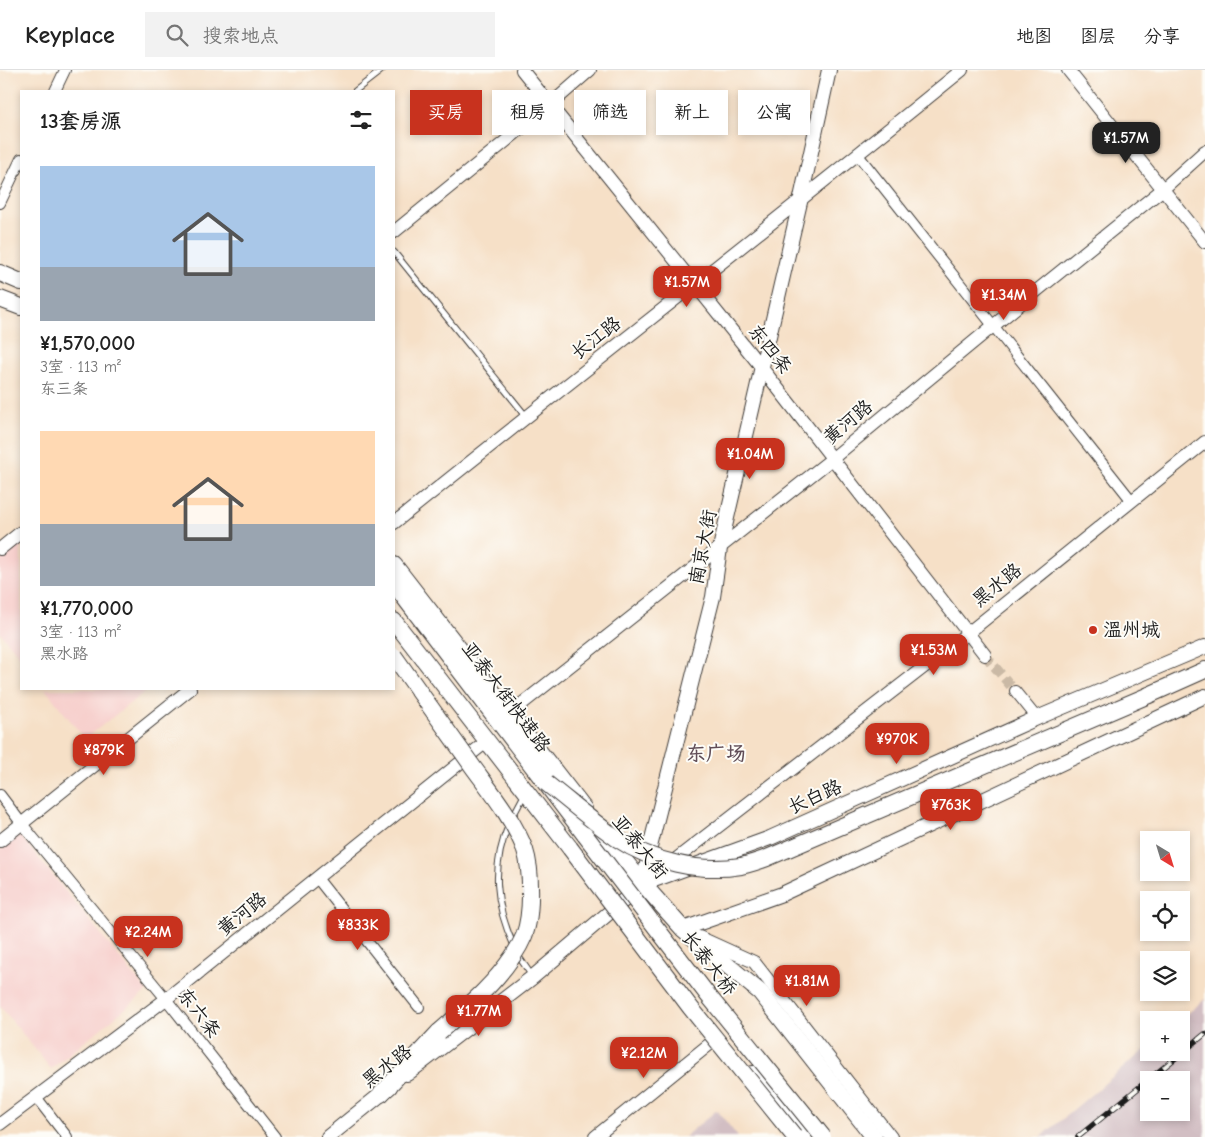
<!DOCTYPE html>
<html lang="zh">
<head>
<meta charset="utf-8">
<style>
  body { margin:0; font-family:"Comic Neue","LXGW WenKai TC",sans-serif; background:#f2f2f2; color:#222; height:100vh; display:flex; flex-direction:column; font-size:19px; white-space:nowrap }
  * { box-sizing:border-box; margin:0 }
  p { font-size:16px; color:#767676 }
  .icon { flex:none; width:28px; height:28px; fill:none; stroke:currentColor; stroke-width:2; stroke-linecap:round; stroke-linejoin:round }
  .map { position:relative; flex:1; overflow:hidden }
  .sheet { position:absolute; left:20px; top:20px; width:375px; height:600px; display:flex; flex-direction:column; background:#fff; border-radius:0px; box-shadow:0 2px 8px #0003 }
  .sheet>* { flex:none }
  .banner { position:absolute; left:410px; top:20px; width:475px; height:45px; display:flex; gap:10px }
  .needle { width:32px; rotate:142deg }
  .controls { position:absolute; left:1140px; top:761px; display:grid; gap:10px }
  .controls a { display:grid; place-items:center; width:50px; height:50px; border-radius:0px; background:#fff; box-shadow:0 2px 8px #0003; font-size:25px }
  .price { position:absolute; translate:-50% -42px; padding:0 11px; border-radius:10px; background:#c8321e; color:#fff; font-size:16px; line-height:32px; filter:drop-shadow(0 1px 2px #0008) }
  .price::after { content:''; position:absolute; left:50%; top:30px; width:15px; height:11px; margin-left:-8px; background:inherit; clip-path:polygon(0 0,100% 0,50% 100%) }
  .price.active { background:#222; color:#fff }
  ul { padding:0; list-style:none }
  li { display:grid; align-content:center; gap:10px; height:265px; padding:0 20px }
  li span { display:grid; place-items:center; height:155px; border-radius:0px; color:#555 }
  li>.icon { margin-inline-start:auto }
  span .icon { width:90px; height:90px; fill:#fffc; stroke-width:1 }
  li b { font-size:21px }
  h2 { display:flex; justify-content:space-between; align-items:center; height:60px; padding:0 20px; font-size:21px }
  .pill { padding:0 18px; border-radius:0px; background:#fff; box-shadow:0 2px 8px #0003; font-size:18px; line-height:45px }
  .pill.active { background:#c8321e; color:#fff }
  header { display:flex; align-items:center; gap:30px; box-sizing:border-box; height:70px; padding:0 25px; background:#fff; border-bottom:1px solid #e0e0e0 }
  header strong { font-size:24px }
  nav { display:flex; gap:28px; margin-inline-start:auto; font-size:18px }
  .search { width:350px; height:45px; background:#f2f2f2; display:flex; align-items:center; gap:12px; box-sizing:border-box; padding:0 18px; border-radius:0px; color:#767676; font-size:19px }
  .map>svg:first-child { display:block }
  .built { fill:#f7d0cd }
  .industrial { fill:#d2bec3; fill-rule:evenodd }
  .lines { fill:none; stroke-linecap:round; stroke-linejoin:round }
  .minor-tunnel { stroke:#cab9a5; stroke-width:10; stroke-dasharray:10 5; stroke-linecap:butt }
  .service-casing { stroke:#3d3936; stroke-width:7 }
  .minor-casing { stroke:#3d3936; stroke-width:12 }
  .tertiary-casing { stroke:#3d3936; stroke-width:14 }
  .secondary-casing { stroke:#3d3936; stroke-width:16 }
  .primary-casing { stroke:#3d3936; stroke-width:18 }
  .trunk-casing { stroke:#3d3936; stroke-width:18 }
  .service { stroke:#fff; stroke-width:5 }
  .minor { stroke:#fff; stroke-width:10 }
  .tertiary { stroke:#fff; stroke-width:12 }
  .secondary { stroke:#fff; stroke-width:14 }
  .primary { stroke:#fff; stroke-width:16 }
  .trunk { stroke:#fff; stroke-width:16 }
  .rail-casing { stroke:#1c1c1c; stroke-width:5.5 }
  .rail { stroke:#fdfcf7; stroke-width:4; stroke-dasharray:11; stroke-linecap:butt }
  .trunk-bridge-casing { stroke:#3d3936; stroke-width:18; stroke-linecap:butt }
  .trunk-bridge { stroke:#fff; stroke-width:16 }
  .poi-dot { fill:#c8321e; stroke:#fdfcf7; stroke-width:2 }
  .labels { text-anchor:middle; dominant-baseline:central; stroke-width:4; stroke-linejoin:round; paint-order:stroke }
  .street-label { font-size:19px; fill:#1c1c1c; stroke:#fdfcf7 }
  .poi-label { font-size:19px; fill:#1c1c1c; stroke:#fdfcf7; text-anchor:start }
  .neighbourhood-label { font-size:20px; font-weight:bold; fill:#624f59; stroke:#fdfcf7 }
</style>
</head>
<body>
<header>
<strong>Keyplace</strong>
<div class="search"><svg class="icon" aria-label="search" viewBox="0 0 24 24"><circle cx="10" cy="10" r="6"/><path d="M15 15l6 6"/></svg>搜索地点</div>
<nav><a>地图</a><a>图层</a><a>分享</a></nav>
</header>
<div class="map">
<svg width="1205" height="1067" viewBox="0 0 1205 1067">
  <rect width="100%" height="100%" fill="#fdfcf7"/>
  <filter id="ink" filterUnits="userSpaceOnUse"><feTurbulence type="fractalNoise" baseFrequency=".02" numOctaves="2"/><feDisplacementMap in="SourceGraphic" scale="10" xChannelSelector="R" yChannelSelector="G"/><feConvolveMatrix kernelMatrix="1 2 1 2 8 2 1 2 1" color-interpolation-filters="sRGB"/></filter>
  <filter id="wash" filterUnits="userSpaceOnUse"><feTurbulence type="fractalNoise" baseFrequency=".0096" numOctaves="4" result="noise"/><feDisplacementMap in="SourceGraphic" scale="20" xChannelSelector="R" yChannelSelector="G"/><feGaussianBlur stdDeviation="1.12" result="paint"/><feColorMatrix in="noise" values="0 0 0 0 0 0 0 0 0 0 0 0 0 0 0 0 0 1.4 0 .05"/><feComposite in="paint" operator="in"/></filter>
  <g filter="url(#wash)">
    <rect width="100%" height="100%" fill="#f6e0c7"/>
    <g class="built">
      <polygon points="21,466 21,588 0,562 0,483"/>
      <polygon points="45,619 148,619 85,669"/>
      <polygon points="19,764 147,921 51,999 0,936 0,780"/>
    </g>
    <g class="industrial">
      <path d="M1205,929V1067H1041L1149,976V982H1181V950H1180ZM1149,1010H1181V1042H1149Z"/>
      <polygon points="717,1040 738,1067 684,1067"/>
    </g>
  </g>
  <g filter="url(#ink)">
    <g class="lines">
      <polyline class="minor-tunnel" points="985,585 1015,621"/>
      <g class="service-casing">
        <g id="service">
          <polyline points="355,21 382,0"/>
          <polyline points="394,182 526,346"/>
          <polyline points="513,746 522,729"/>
          <path d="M509,754C491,796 495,835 514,876"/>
          <polyline points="517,884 532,906"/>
        </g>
      </g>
      <g class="minor-casing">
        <g id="minor">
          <polyline points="55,21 65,0"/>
          <polyline points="858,85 1132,431"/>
          <polyline points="0,133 21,89"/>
          <polyline points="1015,621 1037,648"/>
          <polyline points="0,725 22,754 166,929 275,1067"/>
          <polyline points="317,808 419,937"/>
          <polyline points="36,1027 67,1067"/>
        </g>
      </g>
      <g class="tertiary-casing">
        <g id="tertiary">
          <polyline points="522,0 762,298 985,585"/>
          <polyline points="1068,0 1205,172"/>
          <polyline points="394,162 550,35 590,0"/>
          <path d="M394,453C583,301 774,153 962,0"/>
          <polyline points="0,479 21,462"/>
          <polyline points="509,644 833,388 993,256 1163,119 1205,81"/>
          <polyline points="0,771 190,619"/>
          <polyline points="649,810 968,563 1205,372"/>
          <polyline points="699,867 754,892 891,1067"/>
          <polyline points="0,1054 166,929 481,676"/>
          <polyline points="595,1067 711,973"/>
        </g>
      </g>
      <g class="secondary-casing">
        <g id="secondary">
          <polyline points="643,814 651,773 713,527 720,478 801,128 829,0"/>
          <polyline points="683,859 782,824 1205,626"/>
          <polyline points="407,1004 533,907 643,814 770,768 1037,648 1205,577"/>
          <polyline points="328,1067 390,1017"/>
        </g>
      </g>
      <g class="primary-casing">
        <g id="primary">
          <polyline points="394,495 584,739"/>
          <polyline points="599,758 643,814 683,859 760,922 874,1067"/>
          <polyline points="753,1004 788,1043 807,1067"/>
        </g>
      </g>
      <g class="trunk-casing">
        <g id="trunk">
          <polyline points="0,203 21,212"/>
          <polyline points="0,229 21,237"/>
          <polyline points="394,514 585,765"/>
          <polyline points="394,551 570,778"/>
          <polyline points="1149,625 1205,600"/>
          <polyline points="381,1024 439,962"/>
        </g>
      </g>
      <use href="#service" class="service"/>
      <use href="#minor" class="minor"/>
      <use href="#tertiary" class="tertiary"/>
      <use href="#secondary" class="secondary"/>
      <use href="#primary" class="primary"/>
      <use href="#trunk" class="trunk"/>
      <g class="rail-casing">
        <polyline id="rail" points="1078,1067 1205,964"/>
      </g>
      <use href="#rail" class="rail"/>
      <g class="trunk-bridge-casing">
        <g id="trunk-bridge">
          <path d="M394,586C420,623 447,660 473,697C492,723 514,750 525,780C532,801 532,846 524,866C521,873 517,880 513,886C493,916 466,938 439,962"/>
          <path d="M546,713C569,731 592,751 616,768C652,792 699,803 741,796C750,794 759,791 767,788L1149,625"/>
          <polyline points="585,765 707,924 823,1067"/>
          <polyline points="570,778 690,937 795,1067"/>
        </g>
      </g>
      <use href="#trunk-bridge" class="trunk-bridge"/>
    </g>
  </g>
  <circle class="poi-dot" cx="1093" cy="560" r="5"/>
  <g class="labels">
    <g class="street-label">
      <text transform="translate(596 268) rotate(-38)">长江路</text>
      <text transform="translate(770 279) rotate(51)">东四条</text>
      <text transform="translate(848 352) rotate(-40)">黄河路</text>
      <text transform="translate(703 477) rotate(-79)">南京大街</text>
      <text transform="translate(997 515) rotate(-39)">黑水路</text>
      <text transform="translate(506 627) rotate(53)">亚泰大街快速路</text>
      <text transform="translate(815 727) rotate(-24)">长白路</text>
      <text transform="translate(640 777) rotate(51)">亚泰大街</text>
      <text transform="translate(242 844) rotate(-39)">黄河路</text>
      <text transform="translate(709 893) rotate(52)">长泰大桥</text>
      <text transform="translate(199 943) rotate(52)">东六条</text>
      <text transform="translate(387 996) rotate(-38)">黑水路</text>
    </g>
    <g class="poi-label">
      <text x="1103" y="560">温州城</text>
    </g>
    <g class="neighbourhood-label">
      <text x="716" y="683">东广场</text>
    </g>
  </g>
</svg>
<div class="controls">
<a><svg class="needle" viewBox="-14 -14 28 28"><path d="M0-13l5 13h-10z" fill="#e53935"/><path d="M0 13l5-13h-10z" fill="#767676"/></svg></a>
<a><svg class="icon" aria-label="locate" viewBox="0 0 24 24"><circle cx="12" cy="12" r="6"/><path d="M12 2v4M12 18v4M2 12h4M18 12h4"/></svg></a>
<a><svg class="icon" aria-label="layers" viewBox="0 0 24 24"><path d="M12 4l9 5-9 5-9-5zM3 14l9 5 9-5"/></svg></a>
<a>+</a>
<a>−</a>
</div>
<b class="price active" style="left:1126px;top:94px">¥1.57M</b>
<b class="price" style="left:687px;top:238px">¥1.57M</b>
<b class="price" style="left:1004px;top:251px">¥1.34M</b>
<b class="price" style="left:750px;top:410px">¥1.04M</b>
<b class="price" style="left:934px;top:606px">¥1.53M</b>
<b class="price" style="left:897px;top:695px">¥970K</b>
<b class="price" style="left:104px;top:706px">¥879K</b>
<b class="price" style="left:951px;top:761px">¥763K</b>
<b class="price" style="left:358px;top:881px">¥833K</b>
<b class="price" style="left:148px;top:888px">¥2.24M</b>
<b class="price" style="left:807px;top:937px">¥1.81M</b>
<b class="price" style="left:479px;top:967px">¥1.77M</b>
<b class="price" style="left:644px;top:1009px">¥2.12M</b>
<div class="banner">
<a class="pill active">买房</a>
<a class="pill">租房</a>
<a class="pill">筛选</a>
<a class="pill">新上</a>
<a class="pill">公寓</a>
</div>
<section class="sheet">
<h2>13套房源<svg class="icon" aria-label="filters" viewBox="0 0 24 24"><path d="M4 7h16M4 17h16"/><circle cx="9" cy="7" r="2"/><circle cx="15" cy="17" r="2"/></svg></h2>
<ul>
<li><span style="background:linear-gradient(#a9c7e8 65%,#9aa5b1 0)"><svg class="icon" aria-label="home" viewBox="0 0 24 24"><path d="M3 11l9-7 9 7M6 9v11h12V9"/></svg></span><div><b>¥1,570,000</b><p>3室 · 113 m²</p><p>东三条</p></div></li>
<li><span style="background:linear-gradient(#ffd9b3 60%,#9aa5b1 0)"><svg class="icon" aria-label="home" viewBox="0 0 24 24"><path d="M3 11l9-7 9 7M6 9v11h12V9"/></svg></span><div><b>¥1,770,000</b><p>3室 · 113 m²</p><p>黑水路</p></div></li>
</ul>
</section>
</div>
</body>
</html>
